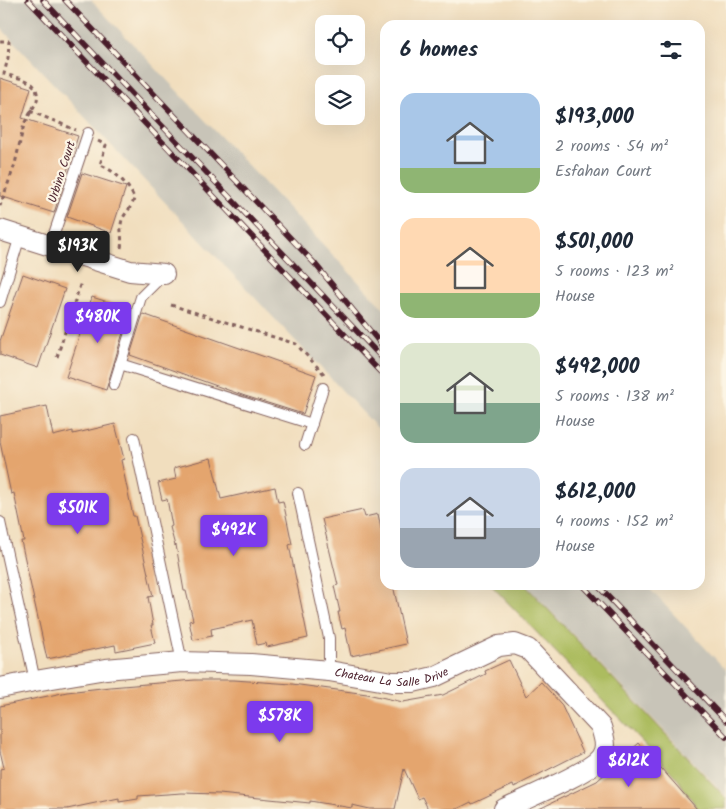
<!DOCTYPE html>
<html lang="en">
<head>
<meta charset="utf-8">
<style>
  body { margin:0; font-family:Kalam,sans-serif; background:#f2f2f3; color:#1f2937; height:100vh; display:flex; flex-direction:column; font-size:19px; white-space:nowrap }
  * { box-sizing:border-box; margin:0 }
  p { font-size:16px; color:#747a83 }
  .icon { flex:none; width:28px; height:28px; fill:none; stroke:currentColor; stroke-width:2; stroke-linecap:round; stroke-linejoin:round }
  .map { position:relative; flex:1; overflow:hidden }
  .drawer { position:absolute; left:380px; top:20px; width:325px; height:570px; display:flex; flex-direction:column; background:#fff; border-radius:15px; box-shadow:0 5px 20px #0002 }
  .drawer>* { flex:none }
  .fabs { position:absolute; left:315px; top:15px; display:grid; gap:10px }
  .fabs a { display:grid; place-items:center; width:50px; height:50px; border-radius:10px; background:#fff; box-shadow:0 5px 20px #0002; font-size:25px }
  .price { position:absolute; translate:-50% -42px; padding:0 11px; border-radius:5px; background:#7c3aed; color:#fff; font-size:16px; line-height:32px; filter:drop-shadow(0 1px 2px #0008) }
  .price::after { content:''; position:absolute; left:50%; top:30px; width:15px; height:11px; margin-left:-8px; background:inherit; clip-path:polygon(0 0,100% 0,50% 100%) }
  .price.active { background:#222; color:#fff }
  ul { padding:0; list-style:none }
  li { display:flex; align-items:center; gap:15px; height:125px; padding:0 20px }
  li span { display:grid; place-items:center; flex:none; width:140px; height:100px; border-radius:15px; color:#555 }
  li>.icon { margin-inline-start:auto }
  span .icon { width:60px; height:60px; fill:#fffc; stroke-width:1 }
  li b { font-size:21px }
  h2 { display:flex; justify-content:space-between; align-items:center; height:60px; padding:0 20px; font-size:21px }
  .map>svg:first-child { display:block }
  .industrial { fill:#c8c4b8 }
  .green { fill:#acbc5f; stroke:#7b6e45 }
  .building { fill:#e4a56e }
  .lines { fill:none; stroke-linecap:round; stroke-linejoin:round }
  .service-casing { stroke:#84625e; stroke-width:12 }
  .minor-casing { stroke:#84625e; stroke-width:22 }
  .path { stroke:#84625e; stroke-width:3; stroke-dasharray:4 4; stroke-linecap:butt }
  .service { stroke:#fff; stroke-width:10 }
  .minor { stroke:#fff; stroke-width:20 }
  .rail-casing { stroke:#4a1f2b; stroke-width:5.5 }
  .rail { stroke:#fcf5e5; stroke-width:4; stroke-dasharray:11; stroke-linecap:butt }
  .labels { text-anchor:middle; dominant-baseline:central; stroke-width:4.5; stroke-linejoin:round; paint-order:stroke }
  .street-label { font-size:12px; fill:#4a1f2b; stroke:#fcf5e5 }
</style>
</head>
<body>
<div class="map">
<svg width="726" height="809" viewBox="0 0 726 809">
  <rect width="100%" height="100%" fill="#fcf5e5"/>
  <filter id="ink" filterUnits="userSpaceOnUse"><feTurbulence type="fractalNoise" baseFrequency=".02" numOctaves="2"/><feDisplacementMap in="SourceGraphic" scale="10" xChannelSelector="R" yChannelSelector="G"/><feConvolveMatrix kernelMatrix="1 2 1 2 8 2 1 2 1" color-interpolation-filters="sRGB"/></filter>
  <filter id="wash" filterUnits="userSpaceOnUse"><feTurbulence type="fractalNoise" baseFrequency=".0096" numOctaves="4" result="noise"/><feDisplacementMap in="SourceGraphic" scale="20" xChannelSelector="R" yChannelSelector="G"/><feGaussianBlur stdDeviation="1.12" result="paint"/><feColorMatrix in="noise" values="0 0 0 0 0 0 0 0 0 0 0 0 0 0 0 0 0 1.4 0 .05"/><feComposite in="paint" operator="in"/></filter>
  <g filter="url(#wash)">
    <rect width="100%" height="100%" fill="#f1debe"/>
    <g class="industrial">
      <polygon points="0,0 91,0 385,310 385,436 0,27"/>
      <polygon points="526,585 646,585 726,670 726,796"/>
    </g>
    <polygon class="green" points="491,585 525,585 726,798 726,809 698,809 676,777"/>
    <g id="blocks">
      <g class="building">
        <polygon points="0,78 31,88 22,118 78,136 54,213 0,196"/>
        <polygon points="82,173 126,187 111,233 67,217"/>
        <polygon points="23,274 65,289 38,368 0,355 0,341"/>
        <polygon points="92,297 130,309 106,390 66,377"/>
        <polygon points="143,314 316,375 303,414 245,396 130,355"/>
        <polygon points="47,406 53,436 73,431 73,434 115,424 124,459 121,460 133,516 135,516 153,596 148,597 153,625 151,625 155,643 116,651 115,645 47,659 21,541 24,541 14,493 11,494 0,442 0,416"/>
        <polygon points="211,458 221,499 275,487 278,502 283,501 292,544 289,545 308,638 267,647 266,643 257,645 252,620 211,629 212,636 193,640 189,621 193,620 186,591 184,591 176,545 175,546 170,527 172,526 167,499 162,500 158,483 176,479 174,468"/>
        <polygon points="363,510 365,517 378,514 385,547 385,585 393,585 406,644 351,656 345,628 342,629 338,612 340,612 334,586 338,585 322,519"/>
        <polygon points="509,660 526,696 541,682 561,704 583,752 514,787 513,785 472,804 471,802 457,809 428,809 422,797 418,799 404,769 395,809 370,809 352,805 352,808 310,801 310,803 219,794 182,793 138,796 138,799 119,802 119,798 67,809 0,809 0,769 4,768 0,751 0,706 67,692 110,687 195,680 234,680 292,684 367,694 403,702 443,695 486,674 485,671"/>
        <polygon points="639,743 697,809 539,809 597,781"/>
      </g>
    </g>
  </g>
  <g filter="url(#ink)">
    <use href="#blocks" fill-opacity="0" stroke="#84625e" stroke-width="1"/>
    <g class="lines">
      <g class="service-casing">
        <g id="service">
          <polyline points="50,246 88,133"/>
          <polyline points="0,302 20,236"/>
          <polyline points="120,364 312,424"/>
          <polyline points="114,385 141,297 164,274"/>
          <polyline points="134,438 182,662"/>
          <polyline points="305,445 323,388"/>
          <polyline points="298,493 329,638 329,671"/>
          <polyline points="0,522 35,681"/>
        </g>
      </g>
      <g class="minor-casing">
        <g id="minor">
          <polyline points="0,230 130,271 164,274"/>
          <path id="s1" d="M0,688L35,681L106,669L182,662L251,664L329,671L392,682H413L434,677L499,646L515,644L528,649L601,727C604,738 608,747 601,757C590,773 524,799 504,809"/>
        </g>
      </g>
      <g class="path">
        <path d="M0,41H9L8,58L4,74C20,79 40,79 37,101L24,124L15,164L0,206"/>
        <polyline points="30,111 76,130"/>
        <path d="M98,141L106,145L100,165C113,169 130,186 134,198C133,207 125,212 122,220C119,229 123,238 121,248"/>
        <polyline points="171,305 296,344 324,374"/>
        <polyline points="57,357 81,282"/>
      </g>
      <use href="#service" class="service"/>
      <use href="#minor" class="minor"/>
      <g class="rail-casing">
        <g id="rail">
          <polyline points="28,0 385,377"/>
          <polyline points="43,0 385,361"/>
          <polyline points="65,0 316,265 385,349"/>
          <polyline points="582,585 726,737"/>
          <polyline points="597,585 726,721"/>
        </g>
      </g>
      <use href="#rail" class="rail"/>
    </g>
  </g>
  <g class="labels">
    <g class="street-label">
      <text transform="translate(62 172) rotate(-72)">Urbino Court</text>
      <text stroke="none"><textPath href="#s1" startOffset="395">Chateau La Salle Drive</textPath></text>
    </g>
  </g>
</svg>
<div class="fabs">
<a><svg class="icon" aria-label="locate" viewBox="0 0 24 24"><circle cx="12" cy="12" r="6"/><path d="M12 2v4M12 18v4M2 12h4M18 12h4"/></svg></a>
<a><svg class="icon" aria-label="layers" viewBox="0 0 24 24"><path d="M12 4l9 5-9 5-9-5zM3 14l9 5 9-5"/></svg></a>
</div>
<b class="price active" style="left:78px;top:273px">$193K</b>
<b class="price" style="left:98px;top:344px">$480K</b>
<b class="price" style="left:78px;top:535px">$501K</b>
<b class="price" style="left:234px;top:557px">$492K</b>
<b class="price" style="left:280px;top:743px">$578K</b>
<b class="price" style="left:629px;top:788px">$612K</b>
<section class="drawer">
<h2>6 homes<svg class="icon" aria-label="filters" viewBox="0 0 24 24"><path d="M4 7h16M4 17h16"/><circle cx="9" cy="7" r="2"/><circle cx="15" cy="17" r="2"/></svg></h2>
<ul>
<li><span style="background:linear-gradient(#a9c7e8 75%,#8fb573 0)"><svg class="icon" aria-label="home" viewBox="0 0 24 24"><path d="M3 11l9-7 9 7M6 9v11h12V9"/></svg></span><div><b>$193,000</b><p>2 rooms · 54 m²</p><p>Esfahan Court</p></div></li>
<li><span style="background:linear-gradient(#ffd9b3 75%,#8fb573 0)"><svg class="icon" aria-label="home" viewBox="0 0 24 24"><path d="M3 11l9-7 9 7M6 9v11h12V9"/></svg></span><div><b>$501,000</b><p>5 rooms · 123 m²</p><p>House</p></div></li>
<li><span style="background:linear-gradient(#dfe7d0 60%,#7fa58c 0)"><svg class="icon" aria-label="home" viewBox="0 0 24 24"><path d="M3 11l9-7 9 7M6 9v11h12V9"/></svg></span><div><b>$492,000</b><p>5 rooms · 138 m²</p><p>House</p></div></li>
<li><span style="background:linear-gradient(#c9d6e8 60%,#9aa5b1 0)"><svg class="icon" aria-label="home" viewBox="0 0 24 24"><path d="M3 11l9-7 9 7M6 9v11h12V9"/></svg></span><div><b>$612,000</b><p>4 rooms · 152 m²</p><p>House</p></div></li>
</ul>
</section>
</div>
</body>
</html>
